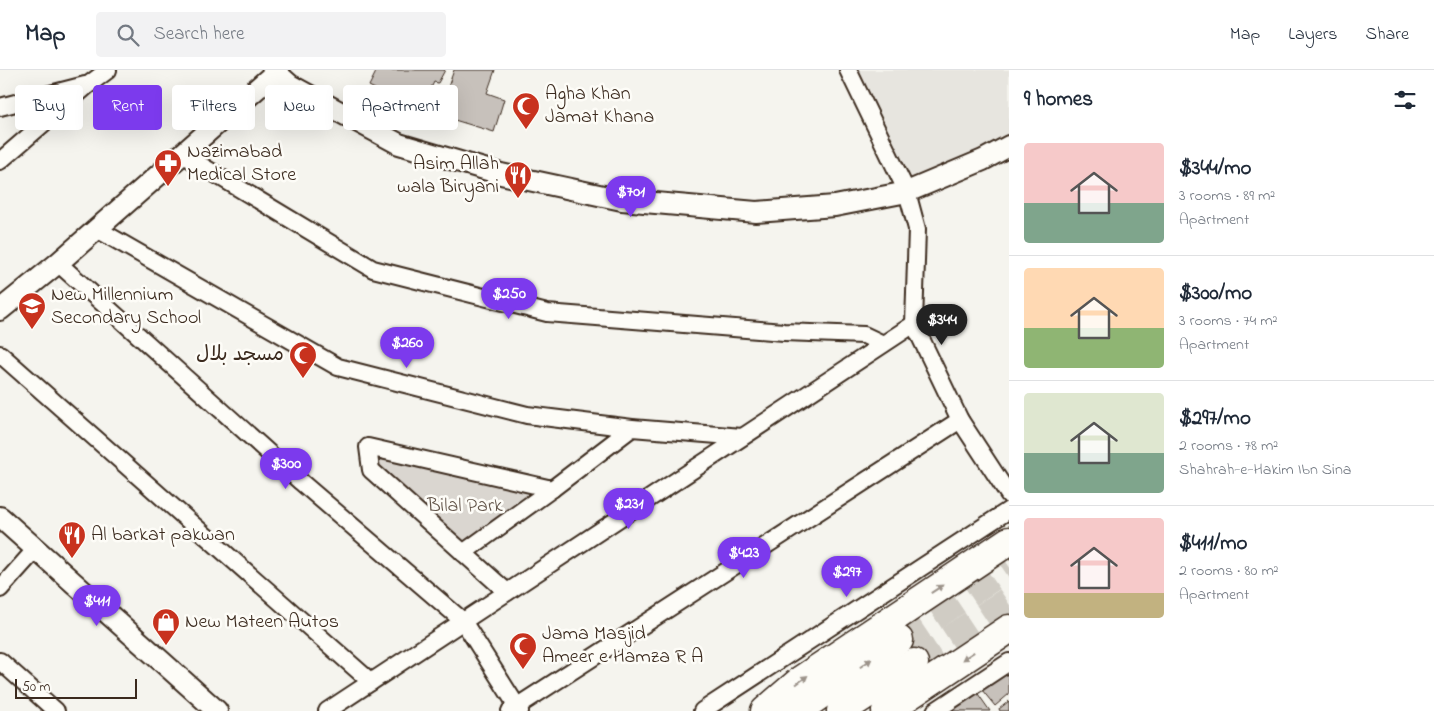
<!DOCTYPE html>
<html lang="en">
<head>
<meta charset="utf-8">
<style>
  body { margin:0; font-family:"Indie Flower","Playpen Sans Arabic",sans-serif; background:#f2f2f3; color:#1f2937; height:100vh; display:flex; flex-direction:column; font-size:19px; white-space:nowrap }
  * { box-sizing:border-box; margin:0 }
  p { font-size:16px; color:#747a83 }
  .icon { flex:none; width:28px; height:28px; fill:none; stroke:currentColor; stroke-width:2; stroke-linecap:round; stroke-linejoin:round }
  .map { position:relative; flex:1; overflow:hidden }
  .drawer { display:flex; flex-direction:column; background:#fff; width:425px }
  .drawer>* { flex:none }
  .hud { position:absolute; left:15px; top:15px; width:475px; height:45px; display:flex; gap:10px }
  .scale { position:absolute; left:15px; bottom:12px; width:122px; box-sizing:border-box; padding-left:5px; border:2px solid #3b2a1e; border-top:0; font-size:14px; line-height:18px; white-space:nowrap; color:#3b2a1e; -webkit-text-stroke:4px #fdfcf7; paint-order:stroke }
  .price { position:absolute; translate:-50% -42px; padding:0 11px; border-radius:18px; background:#7c3aed; color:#fff; font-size:16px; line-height:32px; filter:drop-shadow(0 1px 2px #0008) }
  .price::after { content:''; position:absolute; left:50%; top:30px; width:15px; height:11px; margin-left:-8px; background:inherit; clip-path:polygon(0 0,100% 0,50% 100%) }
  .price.selected { background:#222; color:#fff }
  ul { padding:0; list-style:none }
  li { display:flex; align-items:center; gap:15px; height:125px; padding:0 15px }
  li+li { border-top:1px solid #e0e1e3 }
  li span { display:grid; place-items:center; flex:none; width:140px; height:100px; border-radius:5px; color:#555 }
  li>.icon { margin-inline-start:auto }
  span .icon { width:60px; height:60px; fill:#fffc; stroke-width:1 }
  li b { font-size:21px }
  h2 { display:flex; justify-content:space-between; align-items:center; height:60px; padding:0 15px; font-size:21px }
  .pill { padding:0 18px; border-radius:5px; background:#fff; box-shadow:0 5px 20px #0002; font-size:18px; line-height:45px }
  .pill.selected { background:#7c3aed; color:#fff }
  header { display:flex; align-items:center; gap:30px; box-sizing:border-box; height:70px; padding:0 25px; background:#fff; border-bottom:1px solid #e0e1e3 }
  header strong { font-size:24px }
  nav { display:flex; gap:28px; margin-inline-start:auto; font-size:18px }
  .search { width:350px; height:45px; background:#f2f2f3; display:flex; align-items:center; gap:12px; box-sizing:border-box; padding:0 18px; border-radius:5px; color:#747a83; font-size:19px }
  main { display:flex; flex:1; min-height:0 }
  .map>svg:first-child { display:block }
  .built { fill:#e7e5df }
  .green { fill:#dad6d0; stroke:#8a8077 }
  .building { fill:#c7c1bb; stroke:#3b2a1e }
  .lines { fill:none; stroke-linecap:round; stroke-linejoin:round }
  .trunk-tunnel { stroke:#d0ccc4; stroke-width:28; stroke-dasharray:28 14; stroke-linecap:butt }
  .minor-casing { stroke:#3b2a1e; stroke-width:20 }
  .tertiary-casing { stroke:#3b2a1e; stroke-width:24 }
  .trunk-casing { stroke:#3b2a1e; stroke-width:31 }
  .minor { stroke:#fdfcf7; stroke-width:16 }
  .tertiary { stroke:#fdfcf7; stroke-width:20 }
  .trunk { stroke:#fdfcf7; stroke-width:28 }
  .oneway { fill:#9c938a }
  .labels { text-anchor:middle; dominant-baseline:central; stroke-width:5; stroke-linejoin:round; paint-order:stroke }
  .poi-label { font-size:20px; fill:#3b2a1e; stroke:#fdfcf7; text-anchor:start }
  .park-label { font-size:20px; fill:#63554a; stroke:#fdfcf7 }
</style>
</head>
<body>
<header>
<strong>Map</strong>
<div class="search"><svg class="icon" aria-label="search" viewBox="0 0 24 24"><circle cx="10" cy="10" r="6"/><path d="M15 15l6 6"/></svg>Search here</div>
<nav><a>Map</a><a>Layers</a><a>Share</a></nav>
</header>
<main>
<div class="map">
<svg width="1009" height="641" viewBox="0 0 1009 641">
  <rect width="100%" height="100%" fill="#f5f4ee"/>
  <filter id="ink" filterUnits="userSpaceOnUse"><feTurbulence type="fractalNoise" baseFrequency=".02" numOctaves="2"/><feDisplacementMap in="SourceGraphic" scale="10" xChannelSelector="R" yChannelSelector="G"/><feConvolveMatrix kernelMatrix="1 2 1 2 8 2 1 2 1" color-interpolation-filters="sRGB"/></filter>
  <g filter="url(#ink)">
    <polygon class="built" points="848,0 1009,0 1009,76 907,122"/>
    <polygon class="green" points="368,377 552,419 463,483 371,400"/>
    <g class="building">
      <polygon points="377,0 445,0 438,13 434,12 431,18 438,21 426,45 369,16"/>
      <polygon points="454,0 495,0 487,23 504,29 494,62 438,45"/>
      <polygon points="1009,598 1009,624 995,636 982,620"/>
      <polygon points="976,621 990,641 948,641"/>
      <polygon points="1009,631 1009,641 1000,641 999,639"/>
    </g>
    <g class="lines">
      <g class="trunk-tunnel">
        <polyline points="899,570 1009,496"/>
        <polyline points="914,593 1009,530"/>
      </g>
      <g class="minor-casing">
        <g id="minor">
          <polyline points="848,0 907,122 917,159 914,254 960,350 1009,425"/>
          <polyline points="0,37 85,15"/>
          <polyline points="182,84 373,199 547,243 784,262 864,265 883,274"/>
          <polyline points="0,91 88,15 108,0"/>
          <polyline points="97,159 338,297 527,345 632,358 742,367"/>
          <polyline points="58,193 301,412 463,551 520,641"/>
          <polyline points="0,284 371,612"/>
          <polyline points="463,483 552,419 632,358"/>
          <polyline points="0,519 35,480"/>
          <polyline points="507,522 371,400 368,377 552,419"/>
          <polyline points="0,591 56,641"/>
          <polyline points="327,641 914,254"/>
          <polyline points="510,641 960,350"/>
          <polyline points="702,641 1009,440"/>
          <polyline points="935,641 1009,592"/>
        </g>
      </g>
      <g class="tertiary-casing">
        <g id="tertiary">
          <polyline points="273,0 290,15 399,74 501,104 622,130 756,142 835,136 907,122 983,90 1009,76"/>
          <polyline points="0,240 58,193 276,2"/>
          <polyline points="0,447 217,641"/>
        </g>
      </g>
      <g class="trunk-casing">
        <g id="trunk">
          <polyline points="765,641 801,610 1009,471"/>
          <polyline points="797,641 899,570"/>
          <polyline points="841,641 914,593"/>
          <polyline points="886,641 1009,559"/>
        </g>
      </g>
      <use href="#minor" class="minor"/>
      <use href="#tertiary" class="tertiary"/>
      <use href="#trunk" class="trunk"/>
    </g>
    <defs><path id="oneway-solid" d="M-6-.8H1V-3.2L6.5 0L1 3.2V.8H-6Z" transform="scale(1.25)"/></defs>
    <g class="oneway">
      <use href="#oneway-solid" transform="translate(937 519) rotate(-34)"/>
      <use href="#oneway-solid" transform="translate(968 586) rotate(146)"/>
      <use href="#oneway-solid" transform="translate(866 593) rotate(-35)"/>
      <use href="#oneway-solid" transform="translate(802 610) rotate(-37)"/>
    </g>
  </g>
  <defs>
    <g id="mosque-pin" transform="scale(1.4375)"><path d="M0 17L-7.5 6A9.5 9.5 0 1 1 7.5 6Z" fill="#c8321e" stroke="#fdfcf7"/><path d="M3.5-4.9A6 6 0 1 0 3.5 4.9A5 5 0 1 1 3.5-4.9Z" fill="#fff"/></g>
    <g id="pharmacy-pin" transform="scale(1.4375)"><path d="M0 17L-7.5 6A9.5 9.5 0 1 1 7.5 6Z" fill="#c8321e" stroke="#fdfcf7"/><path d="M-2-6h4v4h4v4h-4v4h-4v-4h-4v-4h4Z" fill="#fff"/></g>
    <g id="restaurant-pin" transform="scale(1.4375)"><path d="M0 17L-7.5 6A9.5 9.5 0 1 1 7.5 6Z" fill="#c8321e" stroke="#fdfcf7"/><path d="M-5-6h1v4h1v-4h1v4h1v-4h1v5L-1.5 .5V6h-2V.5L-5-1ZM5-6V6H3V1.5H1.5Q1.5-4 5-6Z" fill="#fff"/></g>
    <g id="school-pin" transform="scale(1.4375)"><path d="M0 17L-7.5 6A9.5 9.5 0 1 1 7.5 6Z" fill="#c8321e" stroke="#fdfcf7"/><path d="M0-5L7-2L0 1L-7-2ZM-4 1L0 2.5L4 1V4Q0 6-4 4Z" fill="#fff"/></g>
    <g id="shop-pin" transform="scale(1.4375)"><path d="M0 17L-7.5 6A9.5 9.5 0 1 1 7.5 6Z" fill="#c8321e" stroke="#fdfcf7"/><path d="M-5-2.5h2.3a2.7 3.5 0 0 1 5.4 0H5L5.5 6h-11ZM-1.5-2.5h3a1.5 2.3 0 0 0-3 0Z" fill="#fff"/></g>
  </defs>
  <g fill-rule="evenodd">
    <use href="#mosque-pin" x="526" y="36"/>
    <use href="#pharmacy-pin" x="168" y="93"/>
    <use href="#restaurant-pin" x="518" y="105"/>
    <use href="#school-pin" x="32" y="236"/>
    <use href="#mosque-pin" x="303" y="285"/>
    <use href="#restaurant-pin" x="72" y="465"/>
    <use href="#shop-pin" x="166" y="552"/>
    <use href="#mosque-pin" x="523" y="576"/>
  </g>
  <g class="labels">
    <g class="poi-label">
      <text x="545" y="24">Agha Khan<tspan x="545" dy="23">Jamat Khana</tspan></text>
      <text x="187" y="82">Nazimabad<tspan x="187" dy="23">Medical Store</tspan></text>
      <text x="499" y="94" text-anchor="end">Asim Allah<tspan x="499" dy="23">wala Biryani</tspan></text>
      <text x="51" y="225">New Millennium<tspan x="51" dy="23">Secondary School</tspan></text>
      <text x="284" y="285" text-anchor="end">مسجد بلال</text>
      <text x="91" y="465">Al barkat pakwan</text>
      <text x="185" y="552">New Mateen Autos</text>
      <text x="542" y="564">Jama Masjid<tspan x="542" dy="23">Ameer e Hamza R A</tspan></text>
    </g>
    <g class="park-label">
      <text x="465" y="436">Bilal Park</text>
    </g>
  </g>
</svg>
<div class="scale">50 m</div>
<b class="price" style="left:631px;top:148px">$701</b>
<b class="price" style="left:509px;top:250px">$250</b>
<b class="price selected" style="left:942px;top:276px">$344</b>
<b class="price" style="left:407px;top:299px">$260</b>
<b class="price" style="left:286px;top:420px">$300</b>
<b class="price" style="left:629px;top:460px">$231</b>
<b class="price" style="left:744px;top:509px">$423</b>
<b class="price" style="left:847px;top:528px">$297</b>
<b class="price" style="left:97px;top:557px">$411</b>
<div class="hud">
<a class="pill">Buy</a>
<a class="pill selected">Rent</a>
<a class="pill">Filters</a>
<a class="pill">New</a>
<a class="pill">Apartment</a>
</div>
</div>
<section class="drawer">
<h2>9 homes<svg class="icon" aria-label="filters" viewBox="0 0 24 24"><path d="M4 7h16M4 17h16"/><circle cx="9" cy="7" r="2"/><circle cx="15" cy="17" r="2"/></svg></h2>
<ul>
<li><span style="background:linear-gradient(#f6c9c9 60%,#7fa58c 0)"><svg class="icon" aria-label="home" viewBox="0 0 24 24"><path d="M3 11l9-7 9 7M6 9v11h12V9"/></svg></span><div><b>$344/mo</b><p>3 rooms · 89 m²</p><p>Apartment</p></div></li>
<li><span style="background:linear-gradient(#ffd9b3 60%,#8fb573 0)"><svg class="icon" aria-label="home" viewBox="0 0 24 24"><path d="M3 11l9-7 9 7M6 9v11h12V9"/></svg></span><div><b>$300/mo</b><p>3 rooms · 74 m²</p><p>Apartment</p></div></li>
<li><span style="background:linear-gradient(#dfe7d0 60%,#7fa58c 0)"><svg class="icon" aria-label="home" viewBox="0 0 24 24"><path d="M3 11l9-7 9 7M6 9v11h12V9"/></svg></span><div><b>$297/mo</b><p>2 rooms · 78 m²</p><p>Shahrah-e-Hakim Ibn Sina</p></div></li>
<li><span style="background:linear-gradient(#f6c9c9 75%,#c2b280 0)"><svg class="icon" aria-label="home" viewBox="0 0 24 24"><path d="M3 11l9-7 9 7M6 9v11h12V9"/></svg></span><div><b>$411/mo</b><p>2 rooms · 80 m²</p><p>Apartment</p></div></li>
</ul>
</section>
</main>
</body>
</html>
